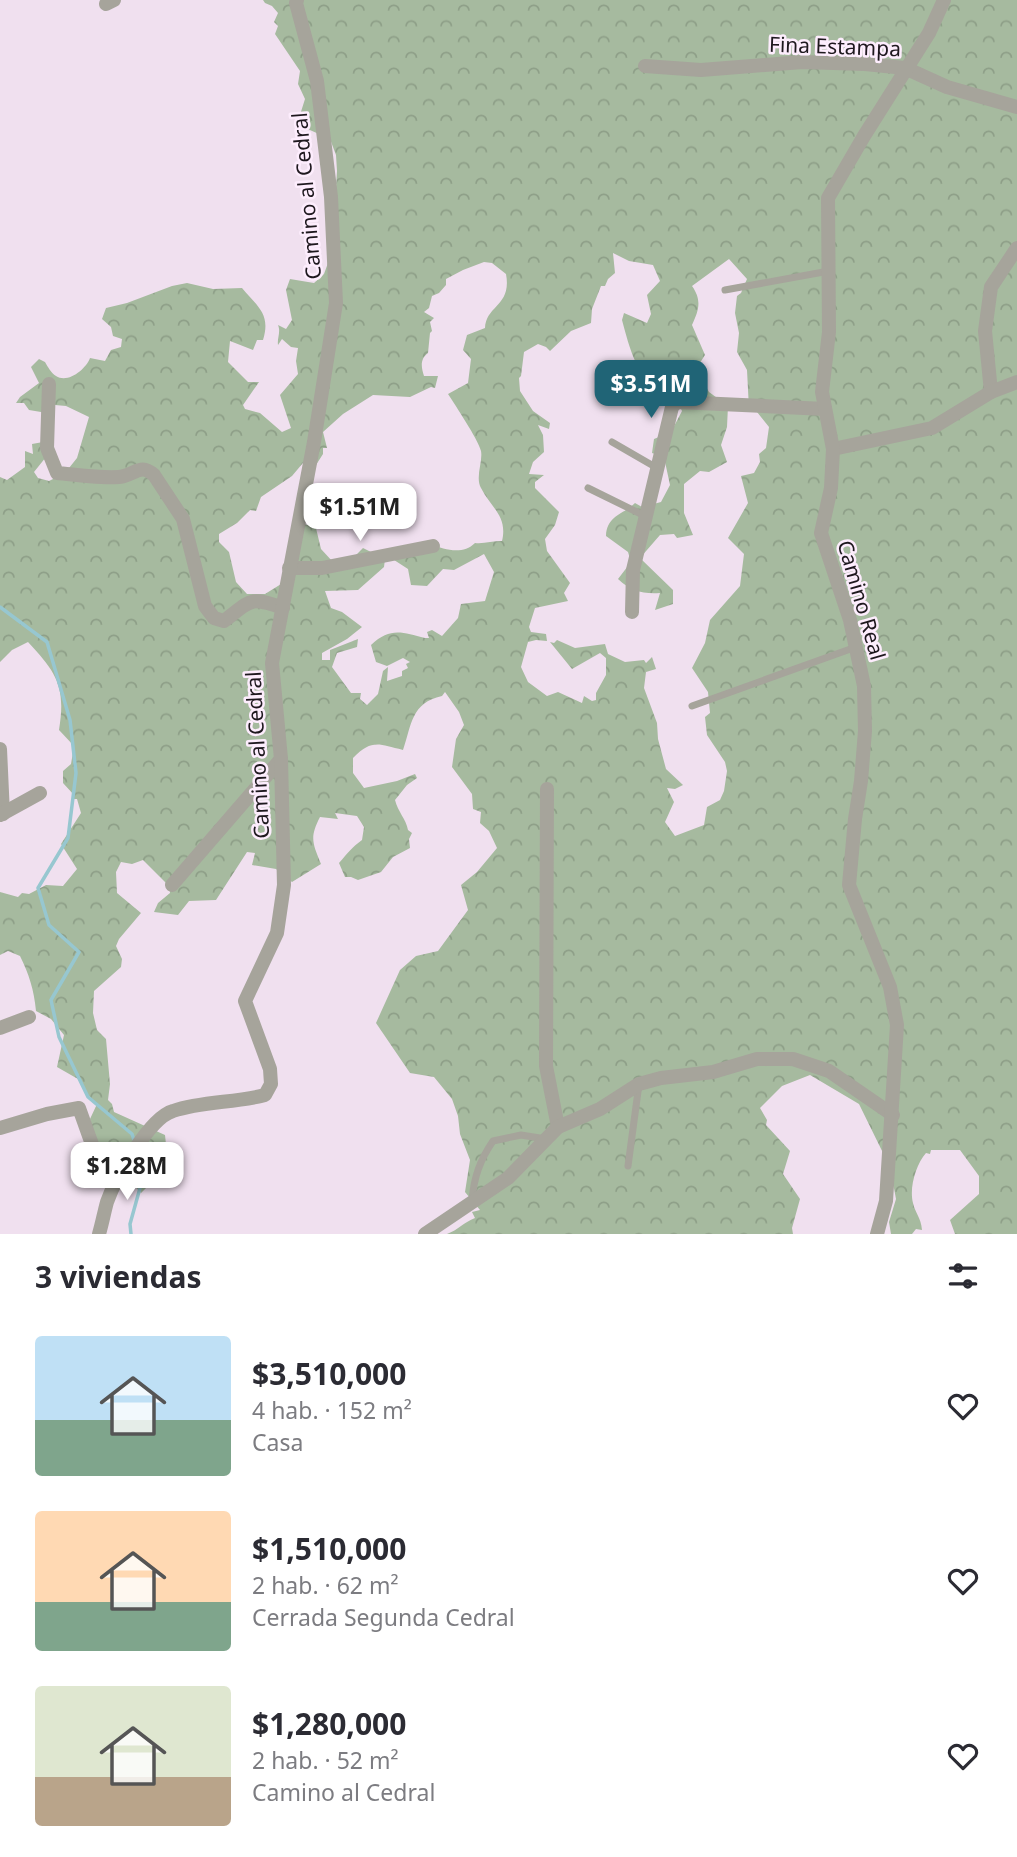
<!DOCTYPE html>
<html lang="es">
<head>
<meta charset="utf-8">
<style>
  body { margin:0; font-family:"Noto Sans",sans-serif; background:#f7f7f7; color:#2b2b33; height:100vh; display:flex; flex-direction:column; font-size:26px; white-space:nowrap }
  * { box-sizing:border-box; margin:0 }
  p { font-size:23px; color:#7c7c81 }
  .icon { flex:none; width:38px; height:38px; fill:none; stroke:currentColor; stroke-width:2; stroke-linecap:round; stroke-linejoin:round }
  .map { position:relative; height:1234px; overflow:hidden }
  .side { display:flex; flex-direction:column; background:#fff; flex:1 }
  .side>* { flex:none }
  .price { position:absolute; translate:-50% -60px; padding:0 16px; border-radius:14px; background:#fff; color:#222; font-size:23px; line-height:46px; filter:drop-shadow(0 2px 4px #0008) }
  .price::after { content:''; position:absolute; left:50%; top:42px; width:21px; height:16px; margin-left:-10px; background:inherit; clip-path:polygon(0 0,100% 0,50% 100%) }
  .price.selected { background:#206476; color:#fff }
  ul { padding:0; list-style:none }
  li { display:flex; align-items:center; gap:21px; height:175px; padding:0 35px }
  li span { display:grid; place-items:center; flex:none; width:196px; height:140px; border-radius:7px; color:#555 }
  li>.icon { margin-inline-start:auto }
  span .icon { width:84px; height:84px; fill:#fffc; stroke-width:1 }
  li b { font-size:30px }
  h2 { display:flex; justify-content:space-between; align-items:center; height:84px; padding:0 35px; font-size:30px }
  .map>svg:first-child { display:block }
  .forest { fill:url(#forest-crowns); fill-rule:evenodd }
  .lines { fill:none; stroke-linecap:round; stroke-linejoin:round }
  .stream { stroke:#97c7d0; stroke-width:3.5 }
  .service { stroke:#a6a49b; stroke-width:7 }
  .minor { stroke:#a6a49b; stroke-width:14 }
  .labels { text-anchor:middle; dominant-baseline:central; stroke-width:5; stroke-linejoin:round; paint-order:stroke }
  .street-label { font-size:21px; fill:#1e181e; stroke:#fdedfd }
</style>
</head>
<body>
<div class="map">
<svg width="1017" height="1234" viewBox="0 0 1017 1234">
  <defs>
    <pattern id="forest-crowns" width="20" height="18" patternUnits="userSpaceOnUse" patternTransform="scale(1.75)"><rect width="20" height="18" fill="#a6ba9f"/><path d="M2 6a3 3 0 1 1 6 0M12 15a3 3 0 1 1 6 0" fill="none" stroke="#8e9f88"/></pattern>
  </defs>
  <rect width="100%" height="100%" fill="#f0e0ef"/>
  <path class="forest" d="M263,0H1017V1234H955L950,1220L979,1194V1176L960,1150H931L930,1154L926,1153C916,1164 909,1188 913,1203C915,1213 921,1217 922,1230L916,1229L912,1234H891L889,1222L896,1199L893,1183L885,1157L859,1104L810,1075L782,1086L760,1108L767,1120L766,1125L790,1151L783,1174L800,1199L792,1228L793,1234H447C458,1230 464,1222 475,1218L472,1212L480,1210L465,1192L470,1160L460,1134L458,1116L452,1099L434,1077L410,1073L376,1023L400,970L416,956L438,951L468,910L461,885L477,872L497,848L489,831L480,823L481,812L473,809L472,794L452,767L456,739L464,725L459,712L445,692L442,696C411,703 412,724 403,750C378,744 372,739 353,758V773L364,788L397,781L415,774L417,778L407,785L395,800C398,812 406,819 408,830L412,833L409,839L410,848L393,857L381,872L358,880L351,877H345L339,863C347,854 352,847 362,840L364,827L357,816L335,813L338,819L320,817C309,838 313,844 321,864L292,882L276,869L252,865L255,853L247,852L216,900L189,901L178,915L154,912L158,903L170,893V887L143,860L132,864L121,862L116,872L117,893L141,913L119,939L116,946L122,959L121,967L94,991L93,1013L97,1030L106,1039L110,1084L108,1100L112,1104L114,1112L165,1135L170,1181L162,1184L152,1182L141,1193L95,1143L90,1119L97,1104L85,1092L78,1079L57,1067L64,1035L51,1019L36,1011C34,990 29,974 20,956L8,951L0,955V892L18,897L22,893L29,894L46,885L63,886L77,869L61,844L81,813L77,799H73L74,795L63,783V771L71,764L74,746L59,730C66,687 57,673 28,642L12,650L0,662V477L7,480L25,467V451L33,454L32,444L43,442L46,457L34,472L38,478L49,481L53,479V474L65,473L77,458L89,417L66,406L55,405L47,413L29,410L24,403H16L20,397L39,383L31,367L39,359L45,362C48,367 51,373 56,376C68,384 86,369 90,358L105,361L111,350L121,347L122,339L113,336L111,327L102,319L106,308L127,303L172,286L187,283L213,289L242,288C258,307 271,314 263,340H257L253,350L230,341L228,362L248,382H259L243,405L245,409L260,413L282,432L291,428L280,395L298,374L296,361L298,348L291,347L282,339L278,345C277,338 281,332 278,325L286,329L292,320L286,290L290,279L314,283L324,274L332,252L337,171L336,155L330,139L301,126L299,118L305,99L298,84L300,71L275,34L278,26L274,22L278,13L272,6L265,3ZM613,253L629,261L653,265L660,281L647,295L651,314L647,323L624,313L622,320C628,342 634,368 651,385H665L674,394L682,411L671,432L654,439L652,453L664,457L670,485L661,502L642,507L635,503C623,515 607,515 606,536L628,552L631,562L618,579C631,591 642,594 660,593L655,610L673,604V590C662,579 651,569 640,558L660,535L674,534L677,538L693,535L684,513V484L700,471L709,472L727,462L721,445L727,427L728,406L709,392L696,369L705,355L692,325C699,310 702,300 692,286L729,259L747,279L741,293L737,296L735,313L739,333L737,352L747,370L749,409L757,412L769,427L766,448L759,454L760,462L754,473L741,476L748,503L728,538L744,554L740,586L710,620L705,643L692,668L708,692L710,713L705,717L707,735L725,762L727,771L724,791L720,800L707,807L704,825L675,836L665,822L674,802L667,788L675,789L683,785L666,769L658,739L657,723L644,688L646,672L656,669L652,657L646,663L644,660L625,662L608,654L605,644L575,648L557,640L554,643L550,642L572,669L600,653L606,658V675L596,693V700L592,701L584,696L582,703L558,692L547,696L528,682L521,667L528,642L536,640L547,641L546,634L531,632L529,627L535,608L568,601L564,593L570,583L547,551L545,539L555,525L559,512L535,488V482L544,475L529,474L533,462L544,452L543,435L538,425L549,429L550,423L533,411L520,391L519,378L521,376L524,352L538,344L546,347L550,351L571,331L591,323L592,309L601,286H605L608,279L615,273ZM484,262L492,263L506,274C512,306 486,305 485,328L467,335L463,350L471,359L468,383L448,394C455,405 478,439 481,451C483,462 475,477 481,488C491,508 508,516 502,541C492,541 484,544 475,543C463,555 445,550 431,544L391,558L408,569L411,585L427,586L443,569L454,570L484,554L494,572L485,601L461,604L458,618L442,636L432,630L427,632L429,638H425C402,632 390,627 371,645L376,662L387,666L403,658L410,662L406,664L408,668L402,671V676L387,681L388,667L383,671L378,694L367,705L360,699L361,693H351L332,667L337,653L357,647L358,639L330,650V660H322V653L347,639L362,627L342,612L331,608L325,591L358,590L384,567L385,559L363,548L349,562H333L321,549L315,524L307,525L301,522L286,581L265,594H247L236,582L229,552L219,542V534L237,523L250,510L256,511L261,497L292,476L308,457L316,465L323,454V448H327L323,432L343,414L373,395L410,397L431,387L435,388L438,376H424C421,367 420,359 428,353L430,333L432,331L430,322L434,318L424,312L429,308L432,296L439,293L446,285V279L463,270Z"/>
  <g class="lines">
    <g class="stream">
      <polyline points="0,607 47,642 70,720 76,773 68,838 38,888 49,925 79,952 51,1000 59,1037 88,1097 132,1134 135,1143"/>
      <polyline points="131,1234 130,1224 145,1170 139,1154"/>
    </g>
    <g class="service">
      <polyline points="725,290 829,271"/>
      <polyline points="612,442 657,468"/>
      <polyline points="588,488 645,516"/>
      <polyline points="692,706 856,647"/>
      <polyline points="628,1166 639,1084"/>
      <path d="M472,1200C474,1177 480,1160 493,1141L521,1135L546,1139"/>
    </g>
    <g class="minor">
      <polyline points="106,4 114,0"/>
      <polyline points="645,66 701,70 802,62 865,64 905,68 947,87 1017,107"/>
      <path d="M49,384L47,448L57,473C72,474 112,480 124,476C137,472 142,464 154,475L183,519L205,606L214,618L224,621C251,600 249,596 283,608"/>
      <polyline points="991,392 985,331 991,287 1017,248"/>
      <polyline points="833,449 932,428 991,392 1017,382"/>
      <polyline points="289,568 322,568 433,546"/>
      <polyline points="632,612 633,570 672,407 677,402 825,409"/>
      <polyline points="0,749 3,814"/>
      <polyline points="547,789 546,1066 558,1127"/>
      <polyline points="0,815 40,793"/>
      <polyline points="172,885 281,759"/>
      <polyline points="0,1028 29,1017"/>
      <polyline points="0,1128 47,1114 79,1108 99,1164 117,1180"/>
      <path d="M99,1234C102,1224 104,1213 107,1202C115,1179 149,1118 173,1111C202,1101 235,1103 265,1095L271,1084L270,1069L245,1001L277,933L284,885L281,759L272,663L314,442L336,303L331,197L317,81L296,3L297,0"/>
      <polyline points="425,1234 508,1178 558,1127 600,1109 639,1084 661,1078 713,1072 757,1059 793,1059 829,1071 893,1115"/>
      <polyline points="877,1234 886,1201 897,1025 890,987 849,885 855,819 861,781 865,731 864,686 850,620 821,533 831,488 833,449 822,392 829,332 828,198 864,136 929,33 944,0"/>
    </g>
  </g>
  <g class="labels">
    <g class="street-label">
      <text transform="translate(835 46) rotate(2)">Fina Estampa</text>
      <text transform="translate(306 196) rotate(-95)">Camino al Cedral</text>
      <text transform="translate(862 600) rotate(74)">Camino Real</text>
      <text transform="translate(257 755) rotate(-93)">Camino al Cedral</text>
    </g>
  </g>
</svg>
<b class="price selected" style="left:651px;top:420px">$3.51M</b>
<b class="price" style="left:360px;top:543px">$1.51M</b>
<b class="price" style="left:127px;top:1202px">$1.28M</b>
</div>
<section class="side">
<h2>3 viviendas<svg class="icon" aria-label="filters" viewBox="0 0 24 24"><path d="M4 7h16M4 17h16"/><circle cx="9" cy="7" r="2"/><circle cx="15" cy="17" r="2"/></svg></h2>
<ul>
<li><span style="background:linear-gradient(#bfe0f5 60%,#7fa58c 0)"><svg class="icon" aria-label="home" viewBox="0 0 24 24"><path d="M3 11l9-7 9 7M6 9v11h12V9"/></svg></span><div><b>$3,510,000</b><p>4 hab. · 152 m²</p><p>Casa</p></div><svg class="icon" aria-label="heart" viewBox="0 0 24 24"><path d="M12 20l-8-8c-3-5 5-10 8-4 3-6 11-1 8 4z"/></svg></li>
<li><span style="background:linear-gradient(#ffd9b3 65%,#7fa58c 0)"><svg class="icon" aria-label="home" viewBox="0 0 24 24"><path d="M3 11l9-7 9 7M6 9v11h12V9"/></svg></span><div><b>$1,510,000</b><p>2 hab. · 62 m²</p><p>Cerrada Segunda Cedral</p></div><svg class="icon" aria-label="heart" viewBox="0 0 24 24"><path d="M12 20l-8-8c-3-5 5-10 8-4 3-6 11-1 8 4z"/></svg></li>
<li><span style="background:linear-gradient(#dfe7d0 65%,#b9a48a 0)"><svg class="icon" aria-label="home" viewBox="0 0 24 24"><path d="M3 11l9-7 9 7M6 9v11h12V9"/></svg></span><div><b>$1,280,000</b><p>2 hab. · 52 m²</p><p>Camino al Cedral</p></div><svg class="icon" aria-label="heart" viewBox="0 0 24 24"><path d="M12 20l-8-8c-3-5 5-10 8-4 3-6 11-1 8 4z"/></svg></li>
</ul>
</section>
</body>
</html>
